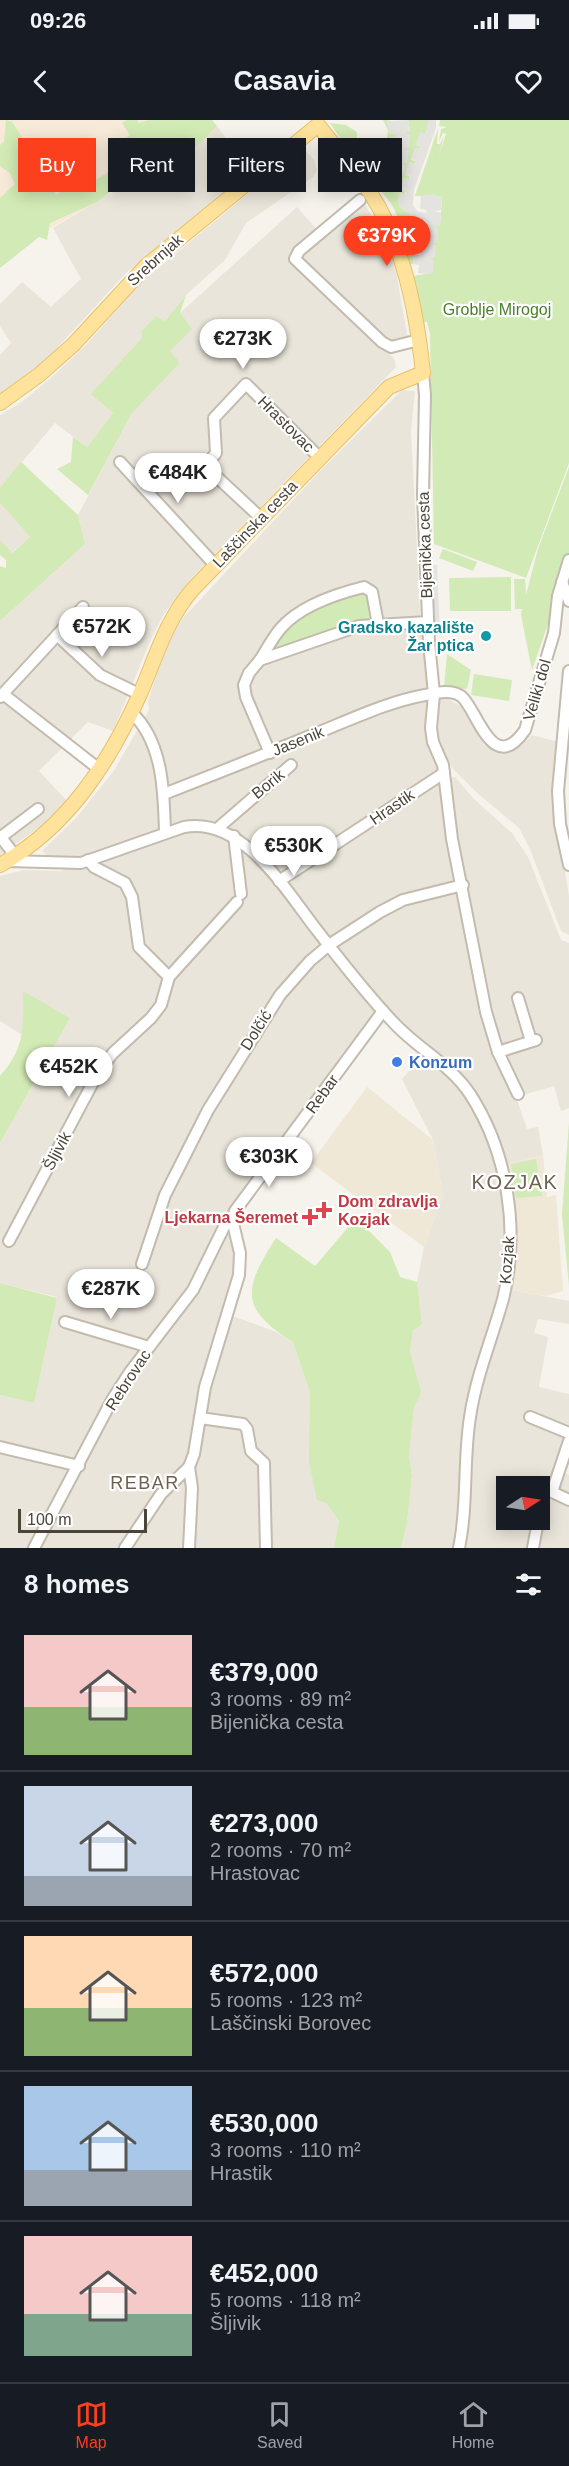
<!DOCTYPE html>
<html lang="en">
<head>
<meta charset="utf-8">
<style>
  body { margin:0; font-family:Arial,sans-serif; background:#20242c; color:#f1f3f6; height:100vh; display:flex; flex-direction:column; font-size:22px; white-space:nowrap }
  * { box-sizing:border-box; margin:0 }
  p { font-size:20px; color:#9ea1a6 }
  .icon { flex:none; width:33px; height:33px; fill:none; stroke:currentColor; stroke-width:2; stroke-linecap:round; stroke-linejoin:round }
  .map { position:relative; height:1428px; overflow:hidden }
  .sheet { display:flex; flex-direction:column; background:#171b24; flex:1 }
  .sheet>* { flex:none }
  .top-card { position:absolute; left:18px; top:18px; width:534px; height:54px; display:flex; gap:12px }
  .needle { width:39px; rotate:78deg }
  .fabs { position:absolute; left:496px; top:1356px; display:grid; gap:12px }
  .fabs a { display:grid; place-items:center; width:54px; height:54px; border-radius:0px; background:#171b24; box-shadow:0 3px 15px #0003; font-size:30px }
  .scale { position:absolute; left:18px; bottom:15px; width:129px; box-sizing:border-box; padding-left:6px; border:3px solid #4b4439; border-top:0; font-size:16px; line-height:21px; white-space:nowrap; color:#4b4439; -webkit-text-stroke:4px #fff; paint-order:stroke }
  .price { position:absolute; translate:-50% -51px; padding:0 14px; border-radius:21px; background:#fff; color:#222; font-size:20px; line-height:39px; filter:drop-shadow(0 2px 3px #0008) }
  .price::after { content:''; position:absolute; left:50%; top:36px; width:18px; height:14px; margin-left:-9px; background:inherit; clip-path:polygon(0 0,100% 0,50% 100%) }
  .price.active { background:#fc3f1d; color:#fff }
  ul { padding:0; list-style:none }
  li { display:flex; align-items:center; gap:18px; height:150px; padding:0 24px }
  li+li { border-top:2px solid #363941 }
  li span { display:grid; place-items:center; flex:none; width:168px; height:120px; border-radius:0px; color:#555 }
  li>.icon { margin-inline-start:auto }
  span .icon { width:72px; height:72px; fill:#fffc; stroke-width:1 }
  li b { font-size:26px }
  h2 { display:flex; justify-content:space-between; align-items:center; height:72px; padding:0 24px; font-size:26px }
  .chip { padding:0 21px; border-radius:0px; background:#171b24; box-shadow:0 3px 15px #0003; font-size:21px; line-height:54px }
  .chip.active { background:#fc3f1d; color:#fff }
  .status { display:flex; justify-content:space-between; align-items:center; height:42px; padding:0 30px; background:#171b24; direction:ltr }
  .status svg { height:16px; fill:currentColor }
  header { display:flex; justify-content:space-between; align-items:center; height:78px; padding:0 24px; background:#171b24; font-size:27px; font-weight:600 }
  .dock { display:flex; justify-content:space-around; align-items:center; height:84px; border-top:2px solid #363941; background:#171b24; font-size:16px; color:#9ea1a6 }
  .dock a { display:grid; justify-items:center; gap:3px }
  .dock .active { color:#fc3f1d }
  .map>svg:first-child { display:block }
  .residential { fill:#eae5da; fill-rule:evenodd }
  .commercial { fill:#f7ead8 }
  .education { fill:#efe8d6 }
  .green { fill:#d2eab5 }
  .parking { fill:#e5e3e0 }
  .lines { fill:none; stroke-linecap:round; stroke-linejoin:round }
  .minor-casing { stroke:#c2bbae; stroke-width:14 }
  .major-casing { stroke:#e6c16a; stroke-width:16 }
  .minor { stroke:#fff; stroke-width:10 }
  .major { stroke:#ffe39c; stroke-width:14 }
  .culture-dot { fill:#0f9aa8; stroke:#fff; stroke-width:2 }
  .shop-dot { fill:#3f7fe0; stroke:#fff; stroke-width:2 }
  .health-dot { fill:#e0444e; stroke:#fff; stroke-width:2 }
  .labels { text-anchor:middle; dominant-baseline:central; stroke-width:4.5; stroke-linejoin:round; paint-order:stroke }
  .street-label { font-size:16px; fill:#4b4439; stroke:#fff }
  .park-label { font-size:16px; fill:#4a7f2a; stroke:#fff }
  .culture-label { font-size:16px; font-weight:bold; fill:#0d838f; stroke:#fff; text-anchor:end }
  .shop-label { font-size:16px; font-weight:bold; fill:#366cbe; stroke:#fff; text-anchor:start }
  .health-label { font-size:16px; font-weight:bold; fill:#be3a42; stroke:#fff; text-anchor:start }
  .neighbourhood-label { font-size:18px; letter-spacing:1.5px; fill:#6e6250; stroke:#fff }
  .quarter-label { font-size:20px; letter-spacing:1.5px; fill:#6e6250; stroke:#fff }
</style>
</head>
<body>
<div class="status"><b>09:26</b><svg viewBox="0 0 49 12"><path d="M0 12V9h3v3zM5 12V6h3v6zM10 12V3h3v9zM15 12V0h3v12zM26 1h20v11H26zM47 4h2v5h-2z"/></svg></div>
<header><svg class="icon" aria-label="back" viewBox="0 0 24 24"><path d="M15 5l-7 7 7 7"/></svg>Casavia<svg class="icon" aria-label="heart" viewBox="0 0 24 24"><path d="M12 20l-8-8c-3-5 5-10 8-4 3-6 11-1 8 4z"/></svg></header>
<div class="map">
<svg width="569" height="1428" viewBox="0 0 569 1428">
  <rect width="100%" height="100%" fill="#f6f3ec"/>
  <g class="residential">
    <polygon points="217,6 249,51 126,153 44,242 0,273 0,235 11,223 0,206 0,184 22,162 51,187 81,159 53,108 111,73 133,55 145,71 187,36"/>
    <polygon points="303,28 314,40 317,50 313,57 246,103 225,140 186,175 165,201 156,196 141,211 143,218 92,274 113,293 87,327 55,303 0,368 0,295 19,284 52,257 87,224 139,164"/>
    <polygon points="361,78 387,122 396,151 408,219 383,226 395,240 396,247 187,463 164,494 151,519 113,611 88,602 39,651 68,682 58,694 0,735 0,501 85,424 78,395 132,293 180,243 169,231 180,193 297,87 318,111"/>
    <path d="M402,270L415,271L411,311L421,508L430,567L426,589L428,621L440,646V661L455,657L474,679L512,713L528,737L561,820L569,823V988L561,991L554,966L516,977L527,1009L538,1007L543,1035L498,1046L508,1108L502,1168L569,1181V1204L538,1199L534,1213L548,1217L539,1267L569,1274V1345L561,1343L558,1350L569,1355V1428H401L407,1403L412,1355L409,1335L414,1288L420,1272L410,1231L413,1211L422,1204L417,1162L424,1127L443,1075L433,1020L402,959L429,928L402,905L385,886L226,1097L236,1140L224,1193L274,1211L293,1222L310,1273L312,1302L326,1383L339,1401L334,1428H0V1275L34,1283L57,1177L0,1163V1023L70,898L23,872L24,916L0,901V756L24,750L62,751L63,739L50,738L42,731L77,697L113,652L149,590L148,582L159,547L171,517L183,498L323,348ZM507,1366H540V1400H507Z"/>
    <polygon points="0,383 30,417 11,433 0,420"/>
    <polygon points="445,578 463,587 484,625 515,630 532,615 558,622 553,679 569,776 569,815 561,811 530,729 519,708 476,672 452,648 437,617 434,598 437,581"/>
  </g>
  <polygon class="commercial" points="0,0 212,0 217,6 187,36 145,71 133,55 97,82 0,136"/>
  <g class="education">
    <polygon points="367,967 433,1020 443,1075 424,1127 311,1043"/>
    <polygon points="543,1035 547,1077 556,1075 563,1171 546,1176 511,1170 516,1132 516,1100 506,1044"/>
  </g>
  <g class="green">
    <polygon points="6,0 12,2 29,28 21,33 35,55 51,60 56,75 80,59 85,66 122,44 112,27 130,15 122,3 127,0 137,0 139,3 149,0 212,0 217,6 187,36 145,71 133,55 97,82 50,103 47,120 39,117 0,148 0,78 15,64 10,53 0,46 0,25 4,22"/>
    <path d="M383,0H391L387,1L390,14H396L395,31L385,42L391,45L390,48L384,46L376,56L391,70L400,61L395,56L403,28H410L403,13L410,11L408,0H428C430,11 423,17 416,25L422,26L411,40L416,41L415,44L409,43L406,55L411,57L400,69L406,71L399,86L417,99L413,144H410L401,104L392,85L362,46L386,26L388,10Z"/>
    <polygon points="440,0 569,0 569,343 526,458 434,424 430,214 427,202 423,202 413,156 432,153 428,138 435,137 430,123 436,122 432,106 440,106 442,77 415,76 438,8 437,24 440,24 444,16 439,35 446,14 443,13 439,22 441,9 447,7 439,6"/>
    <polygon points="330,3 346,5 357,12 357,21 345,26"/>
    <polygon points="186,175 180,193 192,209 170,231 180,243 132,293 88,375 57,349 71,342 73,317 87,327 113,293 91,274 142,218 141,211 156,196 165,201"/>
    <polygon points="21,342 78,395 85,424 0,501 0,446 6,448 6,440 0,435 0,420 12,433 30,417 0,383 0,368"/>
    <polygon points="569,347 569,444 532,550 521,495 522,489 515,489 514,459 525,459 526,475 538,429"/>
    <polygon points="443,429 477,442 473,451 439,438"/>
    <polygon points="511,457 511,491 450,491 449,458"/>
    <path d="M364,472L370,476L372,500L274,531L272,528C284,500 336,474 364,472Z"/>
    <polygon points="447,534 471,550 467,569 444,566"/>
    <polygon points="474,554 512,560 509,581 471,575"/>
    <path d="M23,871L70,898L0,1023V956C26,927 23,907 23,871Z"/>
    <polygon points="569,1002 569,1166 562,1094"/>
    <polygon points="536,1039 542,1076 516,1078 511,1044"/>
    <path d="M356,1098L390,1132L400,1157L417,1162L422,1204L413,1211L410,1231L421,1272L414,1288L409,1335L412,1355L407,1403L401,1428H334L339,1401L326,1383L317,1380L309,1342L310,1273L293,1222C238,1188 244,1168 276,1118L315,1146Z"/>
    <polygon points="0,1163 57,1178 34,1283 0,1275"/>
  </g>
  <g class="parking">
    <polygon points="408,0 410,11 403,13 410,14 410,28 403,28 409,30 408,38 407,43 400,42 405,46 405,49 401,58 395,57 400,61 392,71 376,56 384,46 390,48 391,45 385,43 389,31 395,31 395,29 389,27 390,17 396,17 396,14 390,14 387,1"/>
    <polygon points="428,0 436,0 436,8 414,70 413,85 417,91 426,93 427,90 420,89 421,76 436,74 436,76 442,76 441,90 434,91 441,93 440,106 432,106 438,109 437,122 430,123 436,125 435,137 428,138 434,140 433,153 426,154 418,153 419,145 413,144 414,135 421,135 421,132 415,131 416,119 423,119 423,116 417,115 419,103 425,103 425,100 410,95 399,86 398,79 399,73 406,74 406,71 400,69 404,58 410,59 411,56 405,55 409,42 416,44 416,41 411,39 415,28 421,29 421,26 416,24 420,12 426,14"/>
    <polygon points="430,445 437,445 440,515 433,516"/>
  </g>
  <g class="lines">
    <g class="minor-casing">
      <g id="minor">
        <polyline points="360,80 299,131 295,139 382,222 391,227 419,220"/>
        <polyline points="423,253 425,275 423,374 429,522 434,574 431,608 433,622 443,645 452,719 486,892 498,932 518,974"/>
        <polyline points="120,342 215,445"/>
        <polyline points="205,346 261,398"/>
        <polyline points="199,354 216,333 214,298 246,264 320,338"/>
        <polyline points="562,462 569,481"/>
        <polyline points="57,515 100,555 139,574"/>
        <path d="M260,540C267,529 273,517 281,508C300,486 336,474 364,467L372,472L378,504"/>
        <polyline points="569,551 558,671 560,704 569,745"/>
        <polyline points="3,574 99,649"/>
        <polyline points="0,577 83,487"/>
        <path d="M131,592C163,621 164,672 165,713"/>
        <polyline points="270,633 246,577 244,565 249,553 260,540 359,506 428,502"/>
        <path d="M164,674C215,654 266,634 317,613C352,599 387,582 425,575C436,573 450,569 461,576C477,588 492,658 525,610L554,513L558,476L569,440"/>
        <polyline points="218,708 291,645"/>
        <polyline points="0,716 19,741"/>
        <polyline points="234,716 241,774"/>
        <polyline points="1,717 38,689"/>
        <polyline points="88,740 94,747 125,763 132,777 139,827 169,857"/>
        <path d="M7,741L81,743L184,707C242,696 285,769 316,809C341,841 366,874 394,903C418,929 450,944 470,974C508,1033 520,1111 503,1179C492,1219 476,1256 470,1297C463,1341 468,1385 459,1428"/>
        <polyline points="279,761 444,653"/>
        <polyline points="518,878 531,921"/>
        <polyline points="498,932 536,920"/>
        <polyline points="9,1121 99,951 113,933 151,898 161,885 169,857 237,782"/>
        <polyline points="142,1144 165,1075 208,990 280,875 310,841 329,825 380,792 403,780 463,765"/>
        <polyline points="65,1202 149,1227"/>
        <polyline points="530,1297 569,1313"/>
        <polyline points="200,1298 243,1304 247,1309 251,1331 264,1343 266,1428"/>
        <polyline points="569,1321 552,1372 569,1380"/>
        <polyline points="0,1327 79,1346"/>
        <polyline points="189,1347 192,1368 189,1428"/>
        <polyline points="34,1428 112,1280 130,1252 193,1170 225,1105 232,1099"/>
        <polyline points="125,1428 161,1374 189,1347 194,1334 205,1267 239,1155 240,1133 232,1099 235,1091 383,891"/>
        <polyline points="533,1428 538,1401"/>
      </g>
    </g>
    <g class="major-casing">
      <path id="major" d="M0,283L39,255L73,225L146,146L318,5C335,27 355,49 371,74C404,125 417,193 423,253L389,267L193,469C166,500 156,537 140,574C109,643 67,708 0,745"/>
    </g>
    <use href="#minor" class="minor"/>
    <use href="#major" class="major"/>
  </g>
  <circle class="culture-dot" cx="486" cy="516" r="6"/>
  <circle class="shop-dot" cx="397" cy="942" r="6"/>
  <g class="health-dot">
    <path d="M321 1081h6v6h6v6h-6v6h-6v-6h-6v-6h6z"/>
    <path d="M307 1088h6v6h6v6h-6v6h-6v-6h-6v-6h6z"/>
  </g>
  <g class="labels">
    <g class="street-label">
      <text transform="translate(155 140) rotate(-42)">Srebrnjak</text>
      <text transform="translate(286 304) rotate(45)">Hrastovac</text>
      <text transform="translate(255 404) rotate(-46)">Laščinska cesta</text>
      <text transform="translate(425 425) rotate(-92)">Bijenička cesta</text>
      <text transform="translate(537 570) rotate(-74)">Veliki dol</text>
      <text transform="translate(298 621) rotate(-22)">Jasenik</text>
      <text transform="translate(268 664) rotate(-39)">Borik</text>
      <text transform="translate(392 687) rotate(-34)">Hrastik</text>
      <text transform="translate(256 910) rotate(-58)">Dolčić</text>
      <text transform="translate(322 974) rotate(-54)">Rebar</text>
      <text transform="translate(57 1031) rotate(-62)">Šljivik</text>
      <text transform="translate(507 1140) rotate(-85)">Kozjak</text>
      <text transform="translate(128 1260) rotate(-57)">Rebrovac</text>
    </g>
    <g class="park-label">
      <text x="497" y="189">Groblje Mirogoj</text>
    </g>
    <g class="culture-label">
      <text x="474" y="507">Gradsko kazalište<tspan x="474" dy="18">Žar ptica</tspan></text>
    </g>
    <g class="shop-label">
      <text x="409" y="942">Konzum</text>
    </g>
    <g class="health-label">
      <text x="338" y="1081">Dom zdravlja<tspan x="338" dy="18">Kozjak</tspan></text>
      <text x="298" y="1097" text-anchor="end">Ljekarna Šeremet</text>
    </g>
    <g class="neighbourhood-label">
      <text x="145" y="1363">REBAR</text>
    </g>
    <g class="quarter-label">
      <text x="515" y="1062">KOZJAK</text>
    </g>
  </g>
</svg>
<div class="fabs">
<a><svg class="needle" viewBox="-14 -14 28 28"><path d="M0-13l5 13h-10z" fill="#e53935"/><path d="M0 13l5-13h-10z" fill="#9ea1a6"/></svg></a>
</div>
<div class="scale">100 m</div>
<b class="price active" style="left:387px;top:147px">€379K</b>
<b class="price" style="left:243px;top:250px">€273K</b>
<b class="price" style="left:178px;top:384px">€484K</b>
<b class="price" style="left:102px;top:538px">€572K</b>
<b class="price" style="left:294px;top:757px">€530K</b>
<b class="price" style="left:69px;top:978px">€452K</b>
<b class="price" style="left:269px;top:1068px">€303K</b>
<b class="price" style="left:111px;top:1200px">€287K</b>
<div class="top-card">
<a class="chip active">Buy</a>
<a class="chip">Rent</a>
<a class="chip">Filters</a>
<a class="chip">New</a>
</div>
</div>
<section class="sheet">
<h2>8 homes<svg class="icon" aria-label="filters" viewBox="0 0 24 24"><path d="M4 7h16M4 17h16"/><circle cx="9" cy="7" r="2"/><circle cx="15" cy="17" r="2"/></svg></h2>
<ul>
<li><span style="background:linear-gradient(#f6c9c9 60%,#8fb573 0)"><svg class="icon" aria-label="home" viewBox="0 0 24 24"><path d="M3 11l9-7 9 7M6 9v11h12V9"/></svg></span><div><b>€379,000</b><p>3 rooms · 89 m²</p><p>Bijenička cesta</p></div></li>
<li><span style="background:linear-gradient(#c9d6e8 75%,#9aa5b1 0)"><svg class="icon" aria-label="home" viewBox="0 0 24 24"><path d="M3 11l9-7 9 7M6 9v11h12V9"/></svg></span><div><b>€273,000</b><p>2 rooms · 70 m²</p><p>Hrastovac</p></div></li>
<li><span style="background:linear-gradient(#ffd9b3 60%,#8fb573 0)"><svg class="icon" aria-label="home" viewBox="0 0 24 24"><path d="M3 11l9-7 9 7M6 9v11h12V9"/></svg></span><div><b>€572,000</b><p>5 rooms · 123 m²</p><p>Laščinski Borovec</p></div></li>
<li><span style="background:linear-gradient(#a9c7e8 70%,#9aa5b1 0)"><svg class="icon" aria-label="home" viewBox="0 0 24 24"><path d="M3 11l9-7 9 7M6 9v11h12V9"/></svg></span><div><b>€530,000</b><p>3 rooms · 110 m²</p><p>Hrastik</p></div></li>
<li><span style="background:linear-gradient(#f6c9c9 65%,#7fa58c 0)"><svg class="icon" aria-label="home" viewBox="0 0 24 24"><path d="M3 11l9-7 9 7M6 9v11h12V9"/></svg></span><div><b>€452,000</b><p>5 rooms · 118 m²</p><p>Šljivik</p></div></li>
</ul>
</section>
<nav class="dock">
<a class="active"><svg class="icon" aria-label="map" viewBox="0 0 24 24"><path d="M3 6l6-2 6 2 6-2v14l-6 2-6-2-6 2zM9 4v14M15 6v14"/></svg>Map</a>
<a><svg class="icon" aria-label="saved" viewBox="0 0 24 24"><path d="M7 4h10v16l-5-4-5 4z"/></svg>Saved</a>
<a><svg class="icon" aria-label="home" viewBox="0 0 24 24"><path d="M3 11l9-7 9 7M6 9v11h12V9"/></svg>Home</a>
</nav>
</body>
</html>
